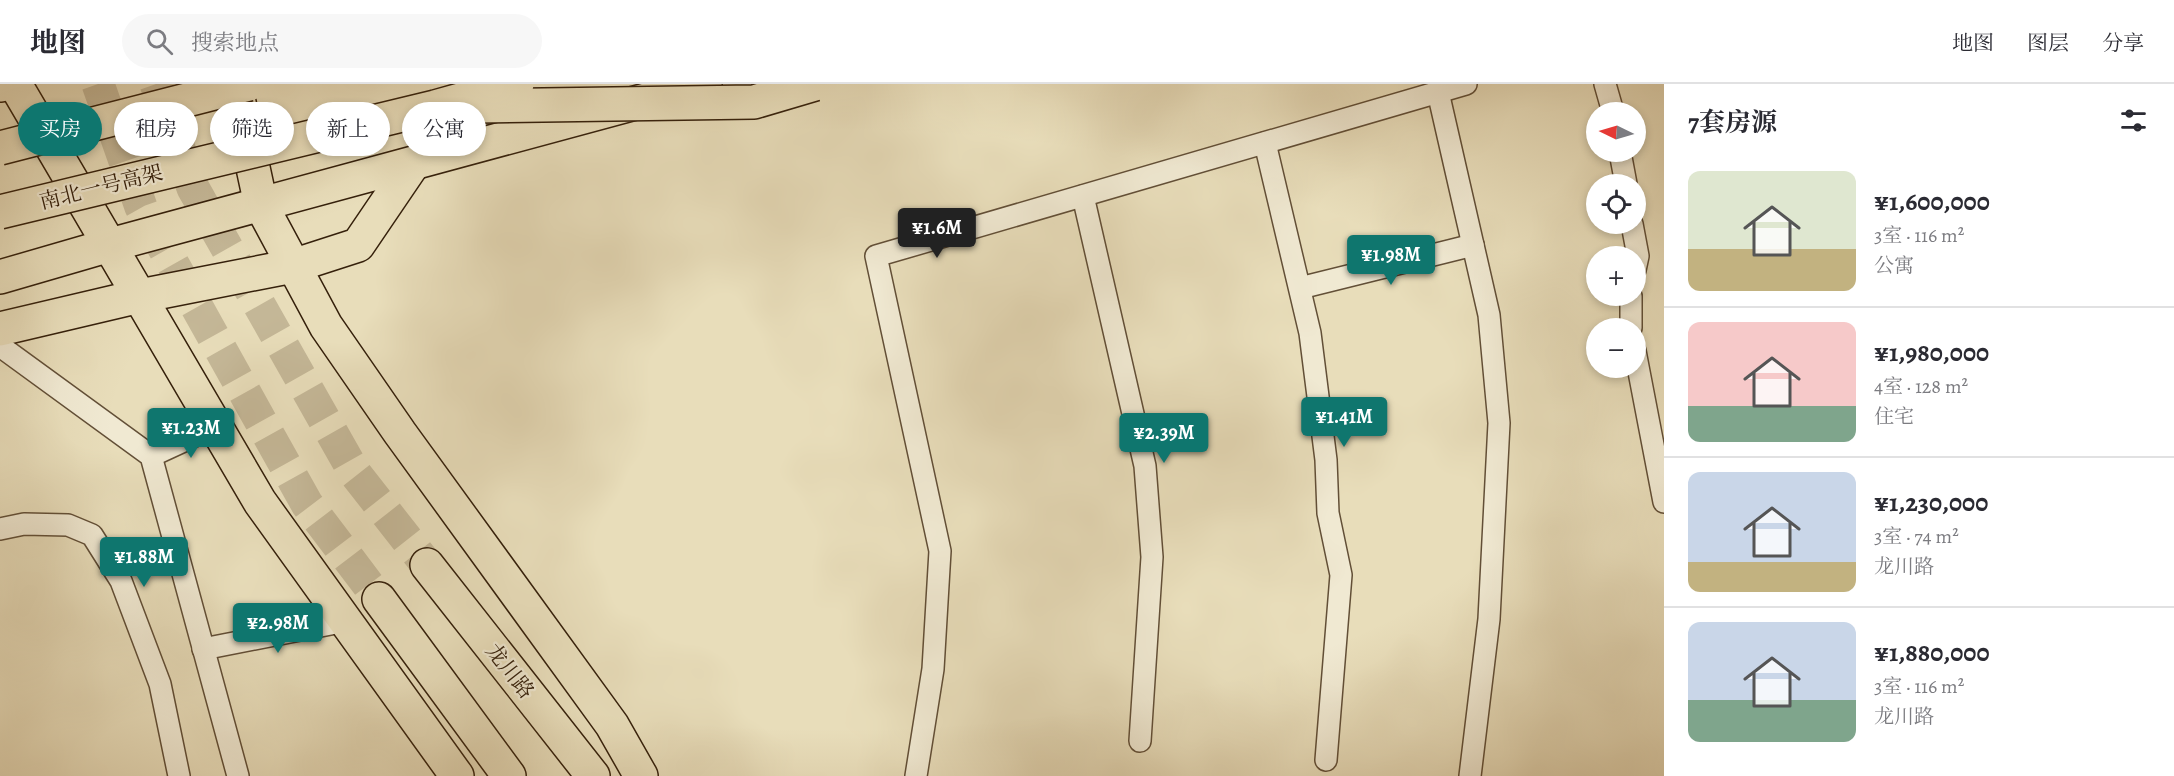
<!DOCTYPE html>
<html lang="zh">
<head>
<meta charset="utf-8">
<style>
  body { margin:0; font-family:Alegreya,"Noto Serif SC",serif; background:#f7f7f7; color:#2b2b33; height:100vh; display:flex; flex-direction:column; font-size:22px; white-space:nowrap }
  * { box-sizing:border-box; margin:0 }
  p { font-size:20px; color:#7c7c81 }
  .icon { flex:none; width:33px; height:33px; fill:none; stroke:currentColor; stroke-width:2; stroke-linecap:round; stroke-linejoin:round }
  .map { position:relative; flex:1; overflow:hidden }
  .side { display:flex; flex-direction:column; background:#fff; width:510px }
  .side>* { flex:none }
  .guide { position:absolute; left:18px; top:18px; width:570px; height:54px; display:flex; gap:12px }
  .needle { width:39px; rotate:275deg }
  .controls { position:absolute; left:1586px; top:18px; display:grid; gap:12px }
  .controls a { display:grid; place-items:center; width:60px; height:60px; border-radius:50%; background:#fff; box-shadow:0 3px 9px #0003; font-size:30px }
  .price { position:absolute; translate:-50% -51px; padding:0 14px; border-radius:6px; background:#0f766e; color:#fff; font-size:20px; line-height:39px; filter:drop-shadow(0 2px 3px #0008) }
  .price::after { content:''; position:absolute; left:50%; top:36px; width:18px; height:14px; margin-left:-9px; background:inherit; clip-path:polygon(0 0,100% 0,50% 100%) }
  .price.selected { background:#222; color:#fff }
  ul { padding:0; list-style:none }
  li { display:flex; align-items:center; gap:18px; height:150px; padding:0 24px }
  li+li { border-top:2px solid #e1e1e2 }
  li span { display:grid; place-items:center; flex:none; width:168px; height:120px; border-radius:12px; color:#555 }
  li>.icon { margin-inline-start:auto }
  span .icon { width:72px; height:72px; fill:#fffc; stroke-width:1 }
  li b { font-size:26px }
  h2 { display:flex; justify-content:space-between; align-items:center; height:72px; padding:0 24px; font-size:26px }
  .tag { padding:0 21px; border-radius:27px; background:#fff; box-shadow:0 3px 9px #0003; font-size:21px; line-height:54px }
  .tag.selected { background:#0f766e; color:#fff }
  header { display:flex; align-items:center; gap:36px; box-sizing:border-box; height:84px; padding:0 30px; background:#fff; border-bottom:2px solid #e1e1e2 }
  header strong { font-size:28px }
  nav { display:flex; gap:33px; margin-inline-start:auto; font-size:21px }
  .search { width:420px; height:54px; background:#f7f7f7; display:flex; align-items:center; gap:15px; box-sizing:border-box; padding:0 21px; border-radius:33px; color:#7c7c81; font-size:22px }
  main { display:flex; flex:1; min-height:0 }
  .map>svg:first-child { display:block }
  .lines { fill:none; stroke-linecap:round; stroke-linejoin:round }
  .highway-tunnel { stroke:#c4b797; stroke-width:33; stroke-dasharray:33 16; stroke-linecap:butt }
  .street-casing { stroke:#624f37; stroke-width:24 }
  .primary-casing { stroke:#35200b; stroke-width:36 }
  .highway-casing { stroke:#35200b; stroke-width:36 }
  .street { stroke:#f0e9d2; stroke-width:21 }
  .primary { stroke:#e8ddba; stroke-width:33 }
  .highway { stroke:#e8ddba; stroke-width:33 }
  .highway-bridge-casing { stroke:#35200b; stroke-width:36; stroke-linecap:butt }
  .highway-bridge { stroke:#e8ddba; stroke-width:33 }
  .labels { text-anchor:middle; dominant-baseline:central; stroke-width:4.5; stroke-linejoin:round; paint-order:stroke }
  .street-label { font-size:21px; fill:#35200b; stroke:#f0e9d2 }
</style>
</head>
<body>
<header>
<strong>地图</strong>
<div class="search"><svg class="icon" aria-label="search" viewBox="0 0 24 24"><circle cx="10" cy="10" r="6"/><path d="M15 15l6 6"/></svg>搜索地点</div>
<nav><a>地图</a><a>图层</a><a>分享</a></nav>
</header>
<main>
<div class="map">
<svg width="1664" height="692" viewBox="0 0 1664 692">
  <rect width="100%" height="100%" fill="#e8ddba"/>
  <filter id="stains"><feTurbulence type="fractalNoise" baseFrequency=".00333" numOctaves="4"/><feColorMatrix values="0 0 0 0 .2 0 0 0 0 .09 0 0 0 0 .02 0 0 0 .5 -.17"/></filter>
  <radialGradient id="worn" r=".72"><stop offset=".6" stop-color="#630" stop-opacity="0"/><stop offset="1" stop-color="#630" stop-opacity=".3"/></radialGradient>
  <g class="lines">
    <g class="highway-tunnel">
      <polyline points="98,0 141,123 307,420 379,515"/>
      <polyline points="156,0 193,104 354,388 427,481"/>
    </g>
    <g class="street-casing">
      <g id="street">
        <polyline points="1605,0 1613,28"/>
        <polyline points="1438,8 1489,231 1499,339 1489,535 1470,692"/>
        <polyline points="1265,59 1310,249 1326,376 1328,429 1341,491 1326,676"/>
        <polyline points="1620,68 1626,100"/>
        <polyline points="1083,112 1145,382 1152,473 1140,657"/>
        <polyline points="1632,140 1638,172 1635,186"/>
        <polyline points="1300,204 1473,161"/>
        <polyline points="1631,244 1631,212"/>
        <polyline points="0,262 151,372 238,692"/>
        <polyline points="1635,267 1664,418"/>
        <polyline points="151,372 216,342"/>
        <polyline points="0,445 24,440 68,441 92,451 121,497 160,600 179,692"/>
        <polyline points="203,565 346,537"/>
        <polyline points="916,692 933,585 940,467 876,172 1466,0"/>
      </g>
    </g>
    <g class="primary-casing">
      <g id="primary">
        <polyline points="15,0 260,418 457,692"/>
        <polyline points="235,0 261,121 326,242 400,349 612,641 641,692"/>
      </g>
    </g>
    <g class="highway-casing">
      <g id="highway">
        <polyline points="0,1 5,0"/>
        <polyline points="0,193 110,161 705,0"/>
        <polyline points="0,245 140,212 293,182 358,161 413,80"/>
        <polyline points="427,481 593,692"/>
        <polyline points="379,515 509,692"/>
      </g>
    </g>
    <use href="#street" class="street"/>
    <use href="#primary" class="primary"/>
    <use href="#highway" class="highway"/>
    <g class="highway-bridge-casing">
      <g id="highway-bridge">
        <polyline points="479,22 754,18 815,0"/>
        <polyline points="0,64 249,0"/>
        <polyline points="0,128 435,23 517,0"/>
      </g>
    </g>
    <use href="#highway-bridge" class="highway-bridge"/>
  </g>
  <g class="labels">
    <g class="street-label">
      <text transform="translate(101 103) rotate(-14)">南北一号高架</text>
      <text transform="translate(510 587) rotate(52)">龙川路</text>
    </g>
  </g>
  <rect width="100%" height="100%" filter="url(#stains)"/>
  <rect width="100%" height="100%" fill="url(#worn)"/>
</svg>
<div class="controls">
<a><svg class="needle" viewBox="-14 -14 28 28"><path d="M0-13l5 13h-10z" fill="#e53935"/><path d="M0 13l5-13h-10z" fill="#7c7c81"/></svg></a>
<a><svg class="icon" aria-label="locate" viewBox="0 0 24 24"><circle cx="12" cy="12" r="6"/><path d="M12 2v4M12 18v4M2 12h4M18 12h4"/></svg></a>
<a>+</a>
<a>−</a>
</div>
<b class="price selected" style="left:937px;top:175px">¥1.6M</b>
<b class="price" style="left:1391px;top:202px">¥1.98M</b>
<b class="price" style="left:1344px;top:364px">¥1.41M</b>
<b class="price" style="left:191px;top:375px">¥1.23M</b>
<b class="price" style="left:1164px;top:380px">¥2.39M</b>
<b class="price" style="left:144px;top:504px">¥1.88M</b>
<b class="price" style="left:278px;top:570px">¥2.98M</b>
<div class="guide">
<a class="tag selected">买房</a>
<a class="tag">租房</a>
<a class="tag">筛选</a>
<a class="tag">新上</a>
<a class="tag">公寓</a>
</div>
</div>
<section class="side">
<h2>7套房源<svg class="icon" aria-label="filters" viewBox="0 0 24 24"><path d="M4 7h16M4 17h16"/><circle cx="9" cy="7" r="2"/><circle cx="15" cy="17" r="2"/></svg></h2>
<ul>
<li><span style="background:linear-gradient(#dfe7d0 65%,#c2b280 0)"><svg class="icon" aria-label="home" viewBox="0 0 24 24"><path d="M3 11l9-7 9 7M6 9v11h12V9"/></svg></span><div><b>¥1,600,000</b><p>3室 · 116 m²</p><p>公寓</p></div></li>
<li><span style="background:linear-gradient(#f6c9c9 70%,#7fa58c 0)"><svg class="icon" aria-label="home" viewBox="0 0 24 24"><path d="M3 11l9-7 9 7M6 9v11h12V9"/></svg></span><div><b>¥1,980,000</b><p>4室 · 128 m²</p><p>住宅</p></div></li>
<li><span style="background:linear-gradient(#c9d6e8 75%,#c2b280 0)"><svg class="icon" aria-label="home" viewBox="0 0 24 24"><path d="M3 11l9-7 9 7M6 9v11h12V9"/></svg></span><div><b>¥1,230,000</b><p>3室 · 74 m²</p><p>龙川路</p></div></li>
<li><span style="background:linear-gradient(#c9d6e8 65%,#7fa58c 0)"><svg class="icon" aria-label="home" viewBox="0 0 24 24"><path d="M3 11l9-7 9 7M6 9v11h12V9"/></svg></span><div><b>¥1,880,000</b><p>3室 · 116 m²</p><p>龙川路</p></div></li>
</ul>
</section>
</main>
</body>
</html>
